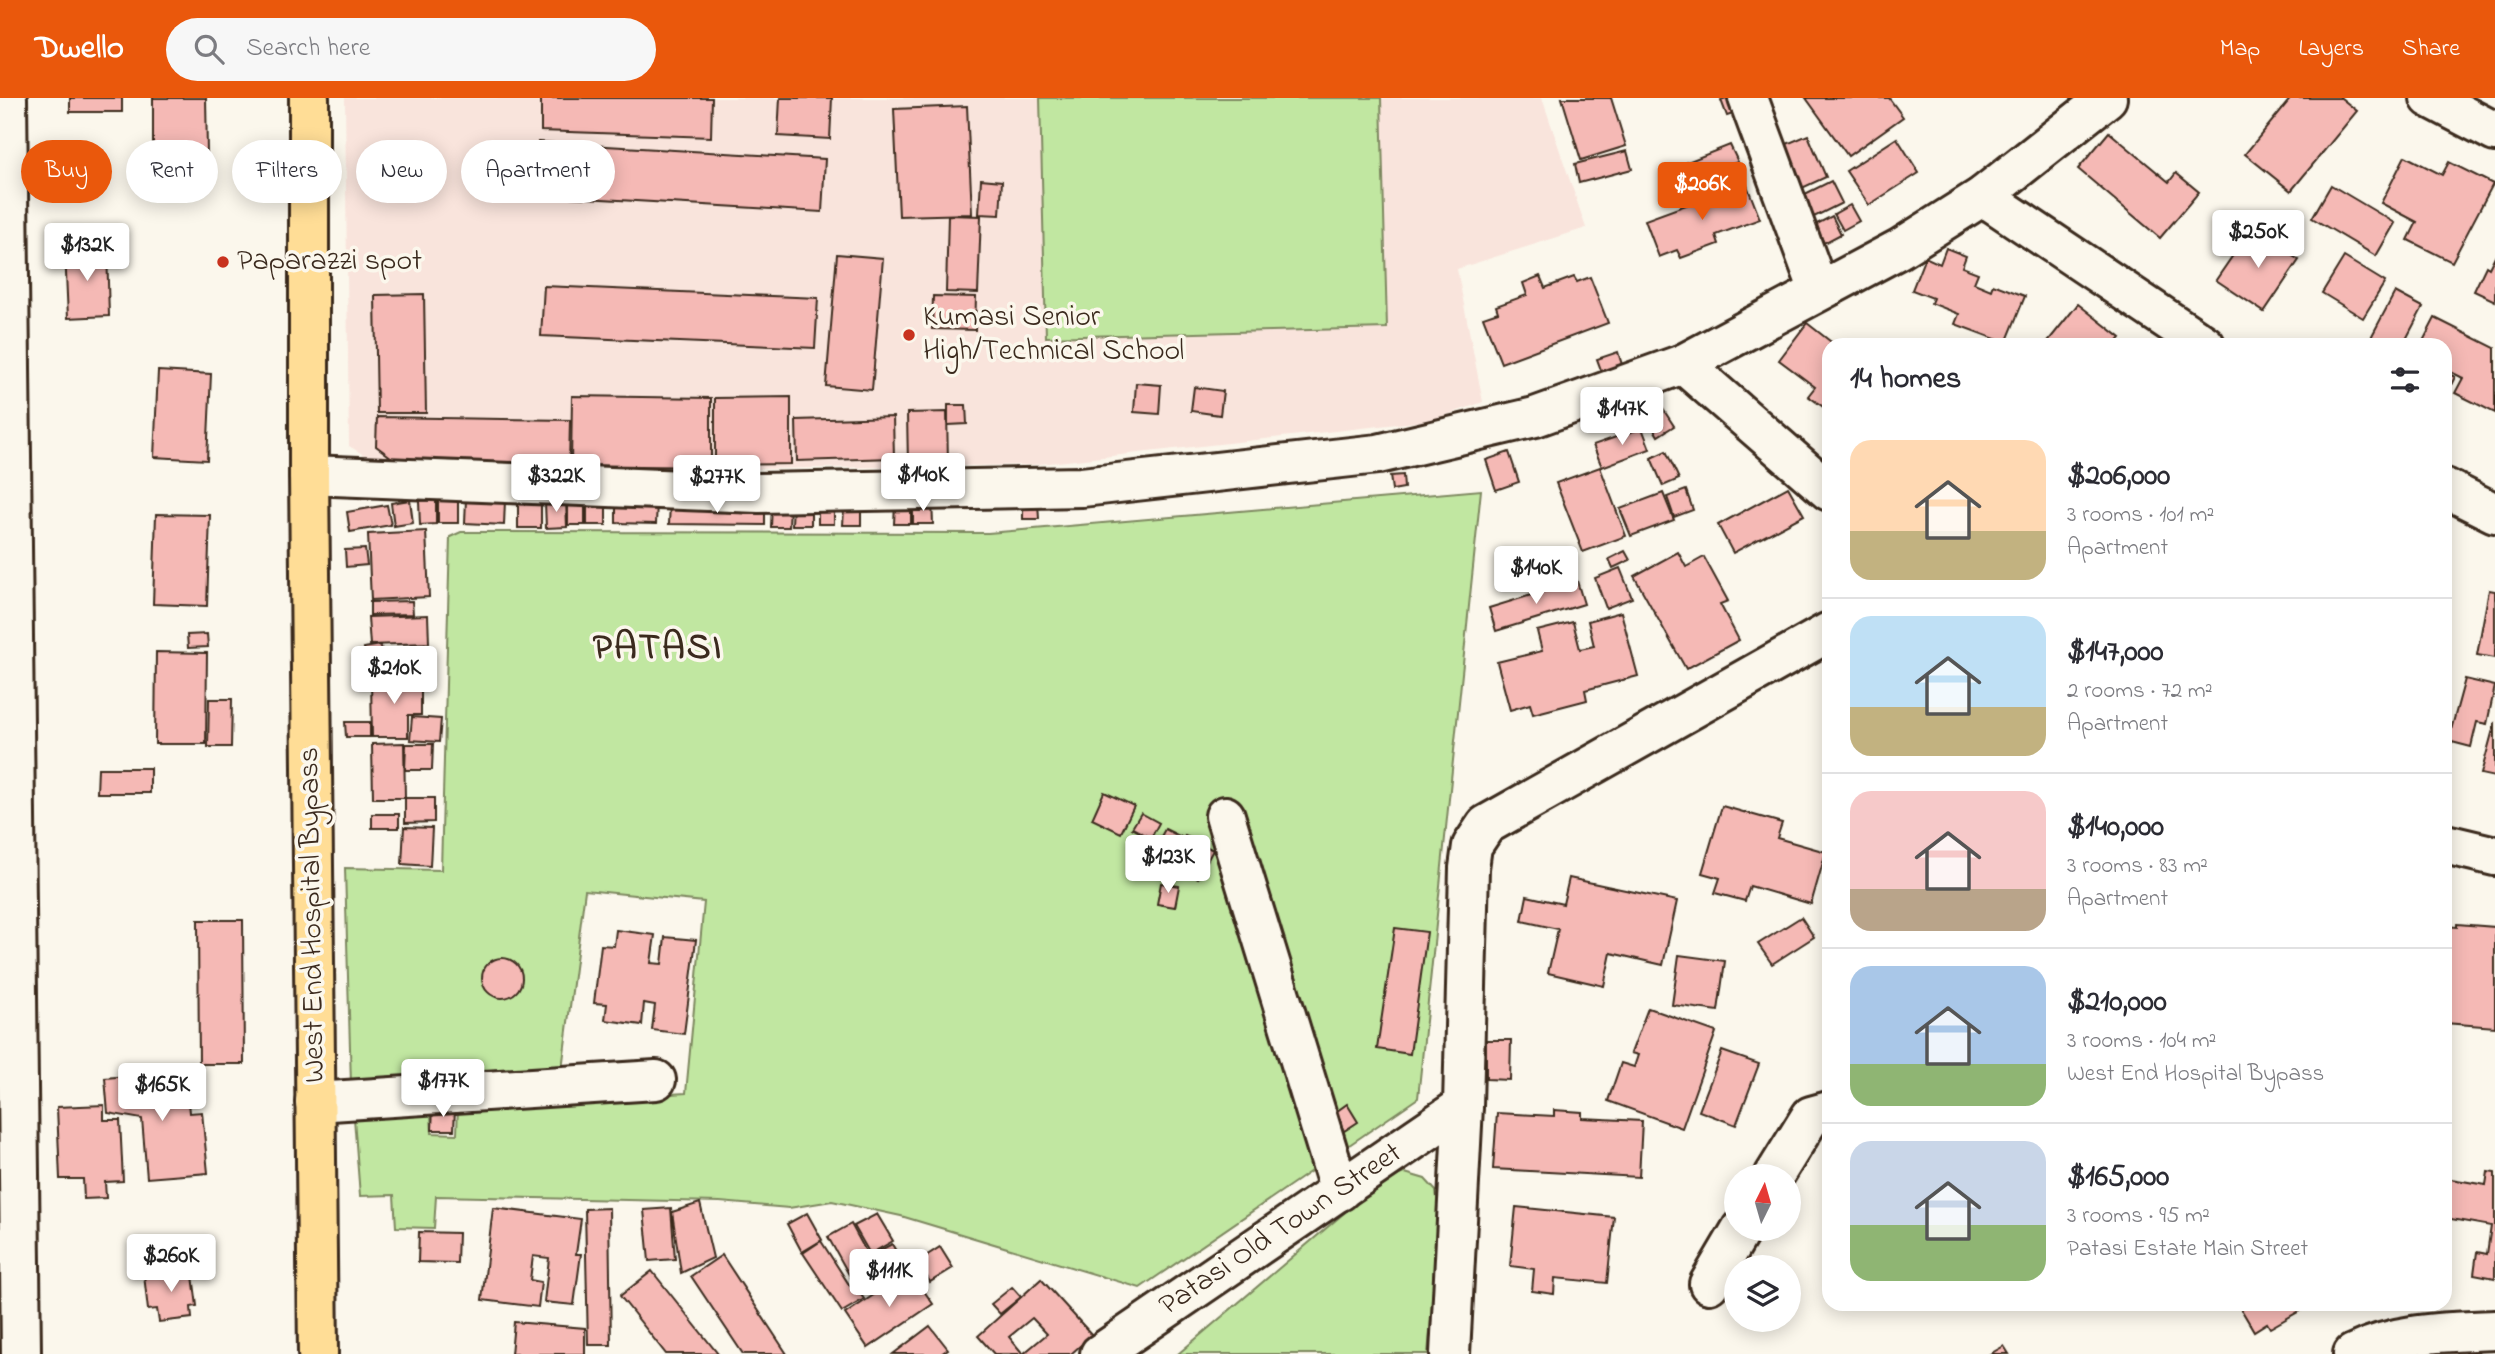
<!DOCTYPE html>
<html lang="en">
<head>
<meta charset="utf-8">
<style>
  body { margin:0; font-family:"Indie Flower",sans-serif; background:#f7f7f7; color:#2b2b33; height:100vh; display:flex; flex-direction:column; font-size:26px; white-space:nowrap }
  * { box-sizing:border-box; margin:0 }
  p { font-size:23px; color:#7c7c81 }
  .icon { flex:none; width:38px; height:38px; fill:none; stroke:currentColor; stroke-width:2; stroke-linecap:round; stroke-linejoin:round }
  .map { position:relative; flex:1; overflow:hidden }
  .side { position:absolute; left:1822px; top:240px; width:630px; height:973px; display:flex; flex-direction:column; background:#fff; border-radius:21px; box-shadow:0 4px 18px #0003 }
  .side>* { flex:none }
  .hud { position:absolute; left:21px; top:42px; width:665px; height:63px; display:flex; gap:14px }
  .needle { width:46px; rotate:5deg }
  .buttons { position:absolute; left:1724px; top:1066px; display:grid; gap:14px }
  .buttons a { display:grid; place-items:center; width:77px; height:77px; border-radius:50%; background:#fff; box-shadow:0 4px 18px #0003; font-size:35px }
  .price { position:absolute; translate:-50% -60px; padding:0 16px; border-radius:7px; background:#fff; color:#222; font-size:23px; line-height:46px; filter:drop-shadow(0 2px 4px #0008) }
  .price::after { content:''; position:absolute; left:50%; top:42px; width:21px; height:16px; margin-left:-10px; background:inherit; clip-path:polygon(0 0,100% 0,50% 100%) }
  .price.selected { background:#ea580c; color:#fff }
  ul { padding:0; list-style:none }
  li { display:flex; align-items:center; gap:21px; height:175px; padding:0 28px }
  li+li { border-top:2px solid #e1e1e2 }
  li span { display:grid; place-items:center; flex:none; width:196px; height:140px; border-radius:21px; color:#555 }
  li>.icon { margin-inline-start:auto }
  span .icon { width:84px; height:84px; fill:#fffc; stroke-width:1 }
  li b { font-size:30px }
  h2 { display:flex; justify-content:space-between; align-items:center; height:84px; padding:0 28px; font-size:30px }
  .tag { padding:0 24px; border-radius:32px; background:#fff; box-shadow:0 4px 18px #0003; font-size:24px; line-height:63px }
  .tag.selected { background:#ea580c; color:#fff }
  header { display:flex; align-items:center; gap:42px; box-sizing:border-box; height:98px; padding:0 35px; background:#ea580c; color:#fff }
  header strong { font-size:33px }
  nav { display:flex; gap:38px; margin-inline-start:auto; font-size:24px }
  .search { width:490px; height:63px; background:#f7f7f7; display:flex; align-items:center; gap:18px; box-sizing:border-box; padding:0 24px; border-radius:38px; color:#7c7c81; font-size:26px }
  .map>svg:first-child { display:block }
  .built { fill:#f9e4dc }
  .green { fill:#c1e7a1; stroke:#7e8860; stroke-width:2 }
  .building { fill:#f5b9b5; stroke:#3b2a1e; stroke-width:2; fill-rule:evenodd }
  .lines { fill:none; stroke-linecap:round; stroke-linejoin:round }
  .minor-casing { stroke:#3b2a1e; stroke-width:44 }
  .highway-casing { stroke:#3b2a1e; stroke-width:44 }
  .minor { stroke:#fbf7ec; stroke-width:38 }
  .highway { stroke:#ffdd96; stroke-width:38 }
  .poi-dot { fill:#c8321e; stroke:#fbf7ec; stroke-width:2.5 }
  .labels { text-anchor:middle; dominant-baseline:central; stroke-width:7; stroke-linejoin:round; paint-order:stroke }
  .poi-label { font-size:30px; fill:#3b2a1e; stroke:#fbf7ec; text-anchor:start }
  .street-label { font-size:30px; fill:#3b2a1e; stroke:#fbf7ec }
  .district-label { font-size:37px; font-weight:bold; letter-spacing:2px; fill:#3b2a1e; stroke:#fbf7ec }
</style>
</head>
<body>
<header>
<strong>Dwello</strong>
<div class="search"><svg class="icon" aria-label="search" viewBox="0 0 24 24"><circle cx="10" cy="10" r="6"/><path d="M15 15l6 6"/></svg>Search here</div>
<nav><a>Map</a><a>Layers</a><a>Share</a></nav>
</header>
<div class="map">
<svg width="2495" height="1256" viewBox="0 0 2495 1256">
  <rect width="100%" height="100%" fill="#fbf7ec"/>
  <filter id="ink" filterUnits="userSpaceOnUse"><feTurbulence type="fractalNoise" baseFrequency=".0143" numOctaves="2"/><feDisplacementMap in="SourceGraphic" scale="14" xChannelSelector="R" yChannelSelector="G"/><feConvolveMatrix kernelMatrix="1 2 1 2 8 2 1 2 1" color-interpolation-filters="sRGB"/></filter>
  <g filter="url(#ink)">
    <polygon class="built" points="345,0 1542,0 1586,130 1457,171 1483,304 1433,322 1031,367 675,372 386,370 349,348"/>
    <g class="green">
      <polygon points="1040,0 1381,0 1387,230 1046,239"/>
      <polygon points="1481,392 1418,1000 1140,1190 901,1118 832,1103 789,1110 720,1104 436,1098 434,1130 396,1129 394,1097 360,1098 354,1020 431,1016 432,1035 457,1036 458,1009 686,995 704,804 585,792 562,971 436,975 436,981 351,987 345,770 441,772 450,439 461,434 988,435"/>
      <polygon points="1405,1075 1425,1081 1436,1093 1440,1122 1428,1256 1178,1256 1383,1082"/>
    </g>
    <g class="building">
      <rect x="70" y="0" width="52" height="14"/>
      <polygon points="153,0 206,0 207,55 153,55"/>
      <polygon points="541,0 712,0 711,39 541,33"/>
      <polygon points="780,0 832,0 830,41 778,38"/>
      <polygon points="1562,0 1611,0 1626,48 1581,62"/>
      <polygon points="1726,0 1741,0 1745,12 1727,18 1721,2"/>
      <polygon points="1806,0 1889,0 1903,19 1848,58"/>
      <polygon points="2291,0 2341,0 2357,13 2291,93 2245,56"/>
      <polygon points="967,8 972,116 899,118 894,11"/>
      <polygon points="2109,34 2169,84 2176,75 2199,94 2160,140 2078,71"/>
      <polygon points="1808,37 1826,79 1800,91 1782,48"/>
      <polygon points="1897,40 1919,75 1869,107 1846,73"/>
      <polygon points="538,44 825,61 822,114 534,97"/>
      <polygon points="1730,47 1738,64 1727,68 1732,79 1683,99 1672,70"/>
      <polygon points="1627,53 1632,71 1579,85 1575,66"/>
      <polygon points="2405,58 2442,77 2449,64 2493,86 2452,164 2408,142 2417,124 2381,105"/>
      <polygon points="981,81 1002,83 1000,117 979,116"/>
      <polygon points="1831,83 1842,105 1814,119 1803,97"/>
      <polygon points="1746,85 1760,121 1716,137 1719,146 1681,160 1677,152 1659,159 1645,122"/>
      <polygon points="2331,87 2395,125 2376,158 2312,120"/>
      <polygon points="1850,107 1859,123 1843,132 1834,116"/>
      <polygon points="948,117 981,118 978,195 946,194"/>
      <polygon points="1832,118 1841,136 1824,145 1815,127"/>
      <polygon points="2251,131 2299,162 2264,214 2216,182"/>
      <polygon points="1946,150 1966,158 1962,169 1978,175 1974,185 1991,192 1993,186 2025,198 2006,245 1955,226 1959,216 1931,205 1933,200 1912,192 1925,159 1940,166"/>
      <polygon points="107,151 109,218 68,220 65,152"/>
      <polygon points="837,156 883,160 872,292 826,288"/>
      <polygon points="2495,158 2495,203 2474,193 2486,168 2489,170"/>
      <polygon points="2344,159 2385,184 2363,220 2322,195"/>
      <polygon points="1540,178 1545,190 1574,179 1577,184 1590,179 1608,225 1501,265 1483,219 1498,214 1496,208 1527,197 1523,185"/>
      <polygon points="544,188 818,200 815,250 541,238"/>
      <polygon points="2395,194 2423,209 2403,247 2367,247"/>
      <polygon points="424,196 426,315 377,315 375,197"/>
      <polygon points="933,198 976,199 975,232 932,231"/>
      <polygon points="2078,206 2121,240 2115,247 2045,247"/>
      <polygon points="2435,220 2495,250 2495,315 2455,295 2463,280 2445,271 2445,247 2421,247"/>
      <polygon points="1807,225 1835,247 1829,247 1829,313 1808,298 1815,289 1779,262"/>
      <polygon points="1618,254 1624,273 1604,280 1597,261"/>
      <polygon points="158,273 211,276 207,362 154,359"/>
      <polygon points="2445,274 2455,279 2445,299"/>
      <polygon points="1136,285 1161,287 1159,316 1134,314"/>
      <polygon points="1194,289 1223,293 1220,317 1191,313"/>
      <polygon points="572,298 711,300 711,369 571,367"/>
      <polygon points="791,299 791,366 715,367 715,300"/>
      <polygon points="948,307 966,307 967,326 948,327"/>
      <polygon points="1661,308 1674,328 1658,338 1646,318"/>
      <polygon points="947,314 948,365 908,366 907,315"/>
      <polygon points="377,319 570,322 569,368 399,365 376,348"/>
      <polygon points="893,319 894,360 797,363 796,322"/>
      <polygon points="1642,330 1650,351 1602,369 1593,347"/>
      <polygon points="1666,353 1679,381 1663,388 1651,360"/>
      <polygon points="1509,354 1519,384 1496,392 1486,362"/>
      <polygon points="1600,369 1626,438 1583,454 1556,385"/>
      <polygon points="1403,377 1404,390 1392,392 1390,378"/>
      <polygon points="1788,389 1804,417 1733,455 1718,427"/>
      <polygon points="1686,392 1693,412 1674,419 1667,399"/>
      <polygon points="1663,395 1674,422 1631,438 1620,411"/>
      <polygon points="466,401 505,402 504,427 465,425"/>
      <rect x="587" y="401" width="19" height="26"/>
      <polygon points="410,402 413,425 394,428 391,405"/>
      <polygon points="436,402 436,426 420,427 419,403"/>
      <polygon points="568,402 585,403 585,427 568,427"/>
      <polygon points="616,402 657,403 656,426 616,425"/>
      <rect x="438" y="403" width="20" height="22"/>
      <polygon points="545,403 566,403 567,429 546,430"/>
      <polygon points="932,403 933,426 913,426 913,404"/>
      <rect x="518" y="404" width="23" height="26"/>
      <polygon points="1023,404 1038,405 1039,421 1023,421"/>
      <polygon points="895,405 911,406 911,426 894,426"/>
      <polygon points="670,406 765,408 765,427 669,426"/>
      <polygon points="772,406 790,406 789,429 771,429"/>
      <polygon points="793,406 811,406 811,427 792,427"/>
      <polygon points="387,407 391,427 350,434 347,414"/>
      <polygon points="818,409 834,410 834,426 818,426"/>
      <polygon points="844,411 861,411 861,427 843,427"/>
      <polygon points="156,416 210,417 207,508 153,506"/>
      <polygon points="426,433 429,499 371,502 368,436"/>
      <polygon points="365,451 367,467 346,469 345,452"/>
      <polygon points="1625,453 1630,462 1613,470 1609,461"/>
      <polygon points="1678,454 1686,469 1704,459 1728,503 1720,506 1739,542 1686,571 1634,478"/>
      <polygon points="1620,470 1632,500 1606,510 1595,480"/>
      <polygon points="1577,483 1584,506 1496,533 1489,510"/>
      <polygon points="2489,492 2495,493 2495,560 2477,557"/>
      <polygon points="412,503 413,516 370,517 370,504"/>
      <polygon points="1621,514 1638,578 1585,592 1587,602 1533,616 1530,606 1510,612 1497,564 1542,553 1537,533 1573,524 1580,551 1594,548 1588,523"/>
      <polygon points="428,517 429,545 370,547 368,519"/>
      <polygon points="207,536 208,549 188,550 187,537"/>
      <polygon points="381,547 383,567 366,569 364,550"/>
      <polygon points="156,554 207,555 206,646 155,646"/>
      <polygon points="406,567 406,579 368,581 368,569"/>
      <polygon points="371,581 421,582 421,617 408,617 408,639 372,639"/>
      <polygon points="2465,581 2495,588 2487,626 2477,624 2471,649 2448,643"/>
      <polygon points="209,601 232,601 231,649 208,649"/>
      <polygon points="412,619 441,621 439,644 410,642"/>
      <polygon points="345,624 370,624 370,639 346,639"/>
      <polygon points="2495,624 2495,679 2481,676"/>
      <polygon points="404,645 405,700 373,700 372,646"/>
      <polygon points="406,646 433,646 432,672 405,672"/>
      <polygon points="98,670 150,670 150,695 97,695"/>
      <polygon points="1104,694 1134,708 1121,735 1092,721"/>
      <polygon points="405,700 434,700 434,724 405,725"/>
      <polygon points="1722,708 1782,725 1777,740 1826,754 1811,806 1750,788 1745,803 1715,795 1720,780 1702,775"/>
      <polygon points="1141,715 1159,725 1151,740 1132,730"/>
      <rect x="372" y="716" width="27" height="14"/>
      <polygon points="404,729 432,730 430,768 402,766"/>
      <polygon points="1165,731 1181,739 1166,765 1151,757"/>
      <polygon points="1185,737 1213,752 1198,780 1170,765"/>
      <polygon points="1569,780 1677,803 1663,867 1611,855 1604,888 1548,875 1558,831 1522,823 1527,798 1563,806"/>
      <polygon points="1161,785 1179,788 1175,809 1157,806"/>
      <polygon points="1801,819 1814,839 1772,866 1758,846"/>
      <polygon points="198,822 243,822 244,966 199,966"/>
      <polygon points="2457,826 2495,829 2495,929 2445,925 2445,828 2457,829"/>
      <polygon points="1395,830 1427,834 1410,956 1377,951"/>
      <polygon points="616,832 655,837 651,865 662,866 665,839 696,842 684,936 652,932 655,907 644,905 642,927 605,922 607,906 594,905 601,847 614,848"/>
      <polygon points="1679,857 1725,863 1718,913 1672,907"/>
      <circle cx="502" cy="880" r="20"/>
      <polygon points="1648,910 1716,934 1682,1030 1608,1003 1621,965 1634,969 1638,957 1631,955"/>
      <polygon points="1486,942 1511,942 1510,982 1486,981"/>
      <polygon points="1722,953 1759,966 1736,1027 1699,1013"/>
      <polygon points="151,976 151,983 186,980 189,1015 202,1014 208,1075 147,1080 142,1021 108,1015 105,980"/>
      <polygon points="1347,1006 1358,1024 1344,1033 1333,1016"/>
      <polygon points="104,1007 104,1022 120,1022 123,1083 105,1084 106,1100 84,1101 83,1081 60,1081 57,1009"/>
      <polygon points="433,1009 455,1010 454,1032 432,1032"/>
      <polygon points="1554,1012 1582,1014 1582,1020 1642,1023 1639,1079 1493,1071 1497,1015 1554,1018"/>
      <polygon points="2488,1074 2495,1075 2495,1180 2474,1176 2477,1154 2487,1156 2491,1128 2445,1120 2445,1080 2486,1087"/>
      <polygon points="700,1105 713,1160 681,1175 672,1114"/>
      <polygon points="1516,1109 1614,1119 1607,1185 1555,1180 1554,1196 1532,1193 1534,1171 1510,1168"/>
      <polygon points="493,1110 581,1121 576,1156 581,1156 574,1207 544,1204 549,1160 533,1158 530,1182 541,1184 538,1209 482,1202"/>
      <polygon points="609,1110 611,1247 588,1247 585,1111"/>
      <polygon points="671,1110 675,1161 649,1163 644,1112"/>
      <polygon points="807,1115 822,1142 802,1154 787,1126"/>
      <polygon points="877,1116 893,1143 870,1156 854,1128"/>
      <polygon points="851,1126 880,1179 857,1191 828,1139"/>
      <polygon points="419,1134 458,1135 457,1165 418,1164"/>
      <polygon points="821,1143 852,1191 856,1190 864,1201 842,1214 803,1155"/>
      <polygon points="892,1146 907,1173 887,1185 871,1157"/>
      <polygon points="940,1149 953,1170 930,1184 918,1163"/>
      <polygon points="722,1157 787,1256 743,1256 691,1178"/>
      <polygon points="192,1170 197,1208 191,1209 192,1220 159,1224 157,1211 148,1212 144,1177"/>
      <polygon points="652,1173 718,1256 666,1256 620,1198"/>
      <polygon points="910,1173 933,1206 868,1250 845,1216"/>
      <path d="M1041,1181L1092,1237L1071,1256H994L978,1238ZM1032,1220L1047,1236L1023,1256L1009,1239Z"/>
      <polygon points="1012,1189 1021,1199 1000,1216 991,1206"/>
      <polygon points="2238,1206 2312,1206 2270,1230 2267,1225 2254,1233"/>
      <polygon points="514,1224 585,1230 585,1256 511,1256"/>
      <polygon points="930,1228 948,1251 941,1256 893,1256"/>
      <polygon points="2004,1248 2009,1256 1990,1256"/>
    </g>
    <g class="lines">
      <g class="minor-casing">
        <g id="minor">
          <polyline points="7,0 21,1256"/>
          <polyline points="1748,0 1819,193"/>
          <polyline points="2430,0 2495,34"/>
          <polyline points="1983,98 2205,247"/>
          <polyline points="1683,266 1829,393"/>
          <polyline points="309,377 759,395 1082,389 1378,356 1535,319 1683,266 1899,151 1983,98 2107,0"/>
          <polyline points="2445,390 2495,415"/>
          <polyline points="1225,718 1340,1093"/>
          <polyline points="2445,746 2495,758"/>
          <polyline points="315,1004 656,982"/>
          <polyline points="1774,1078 1811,1018 1829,1013"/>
          <polyline points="1709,1186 1742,1130"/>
          <polyline points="1100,1256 1463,1008"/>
          <polyline points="1450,1256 1463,1008 1469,770 1472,748 1486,727 1829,534"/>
          <path d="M2353,1256C2397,1234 2446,1234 2495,1232"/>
        </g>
      </g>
      <g class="highway-casing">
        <polyline id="highway" points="309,0 309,377 318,1256"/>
      </g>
      <use href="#minor" class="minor"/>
      <use href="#highway" class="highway"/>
    </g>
  </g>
  <g class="poi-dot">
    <circle cx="223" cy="164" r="7"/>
    <circle cx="909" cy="237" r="7"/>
  </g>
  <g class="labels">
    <g class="poi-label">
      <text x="237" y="164">Paparazzi spot</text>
      <text x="923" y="220">Kumasi Senior<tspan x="923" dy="34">High/Technical School</tspan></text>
    </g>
    <g class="street-label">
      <text transform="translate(313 817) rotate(-91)">West End Hospital Bypass</text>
      <text transform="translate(1281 1132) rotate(-34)">Patasi Old Town Street</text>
    </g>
    <g class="district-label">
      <text x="658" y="551">PATASI</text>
    </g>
  </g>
</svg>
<div class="buttons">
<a><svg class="needle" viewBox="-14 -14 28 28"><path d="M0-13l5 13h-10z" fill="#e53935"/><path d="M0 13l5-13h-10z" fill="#7c7c81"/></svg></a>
<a><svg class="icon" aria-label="layers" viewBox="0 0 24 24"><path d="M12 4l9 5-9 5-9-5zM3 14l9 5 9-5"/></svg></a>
</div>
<b class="price selected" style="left:1702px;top:124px">$206K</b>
<b class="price" style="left:2258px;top:172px">$250K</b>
<b class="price" style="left:87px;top:185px">$132K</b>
<b class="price" style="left:1622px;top:349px">$147K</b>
<b class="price" style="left:923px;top:415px">$140K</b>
<b class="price" style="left:556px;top:416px">$322K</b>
<b class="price" style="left:717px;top:417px">$277K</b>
<b class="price" style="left:1536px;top:508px">$140K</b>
<b class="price" style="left:394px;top:608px">$210K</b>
<b class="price" style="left:1168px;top:797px">$123K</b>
<b class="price" style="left:443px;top:1021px">$177K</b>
<b class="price" style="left:162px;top:1025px">$165K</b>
<b class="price" style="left:171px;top:1196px">$260K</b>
<b class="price" style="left:889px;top:1211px">$111K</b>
<div class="hud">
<a class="tag selected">Buy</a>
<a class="tag">Rent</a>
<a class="tag">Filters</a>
<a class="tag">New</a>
<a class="tag">Apartment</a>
</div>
<section class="side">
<h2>14 homes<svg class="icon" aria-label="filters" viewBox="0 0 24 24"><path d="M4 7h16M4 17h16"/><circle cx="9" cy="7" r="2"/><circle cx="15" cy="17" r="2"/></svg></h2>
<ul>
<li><span style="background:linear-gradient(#ffd9b3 65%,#c2b280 0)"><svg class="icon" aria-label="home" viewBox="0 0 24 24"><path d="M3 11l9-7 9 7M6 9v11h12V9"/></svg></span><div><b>$206,000</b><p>3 rooms · 101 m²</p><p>Apartment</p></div></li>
<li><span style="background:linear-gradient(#bfe0f5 65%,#c2b280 0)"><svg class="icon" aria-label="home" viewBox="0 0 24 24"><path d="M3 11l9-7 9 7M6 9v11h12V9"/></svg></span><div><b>$147,000</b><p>2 rooms · 72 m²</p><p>Apartment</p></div></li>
<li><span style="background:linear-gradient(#f6c9c9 70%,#b9a48a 0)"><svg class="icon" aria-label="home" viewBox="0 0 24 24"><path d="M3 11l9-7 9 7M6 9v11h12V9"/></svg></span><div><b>$140,000</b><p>3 rooms · 83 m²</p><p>Apartment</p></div></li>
<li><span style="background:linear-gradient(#a9c7e8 70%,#8fb573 0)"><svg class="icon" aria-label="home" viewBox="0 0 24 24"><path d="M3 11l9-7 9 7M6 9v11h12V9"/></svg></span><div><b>$210,000</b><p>3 rooms · 104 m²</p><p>West End Hospital Bypass</p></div></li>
<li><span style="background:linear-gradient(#c9d6e8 60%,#8fb573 0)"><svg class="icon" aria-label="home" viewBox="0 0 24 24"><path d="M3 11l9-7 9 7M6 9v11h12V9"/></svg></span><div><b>$165,000</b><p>3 rooms · 95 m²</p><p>Patasi Estate Main Street</p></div></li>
</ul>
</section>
</div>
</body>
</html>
